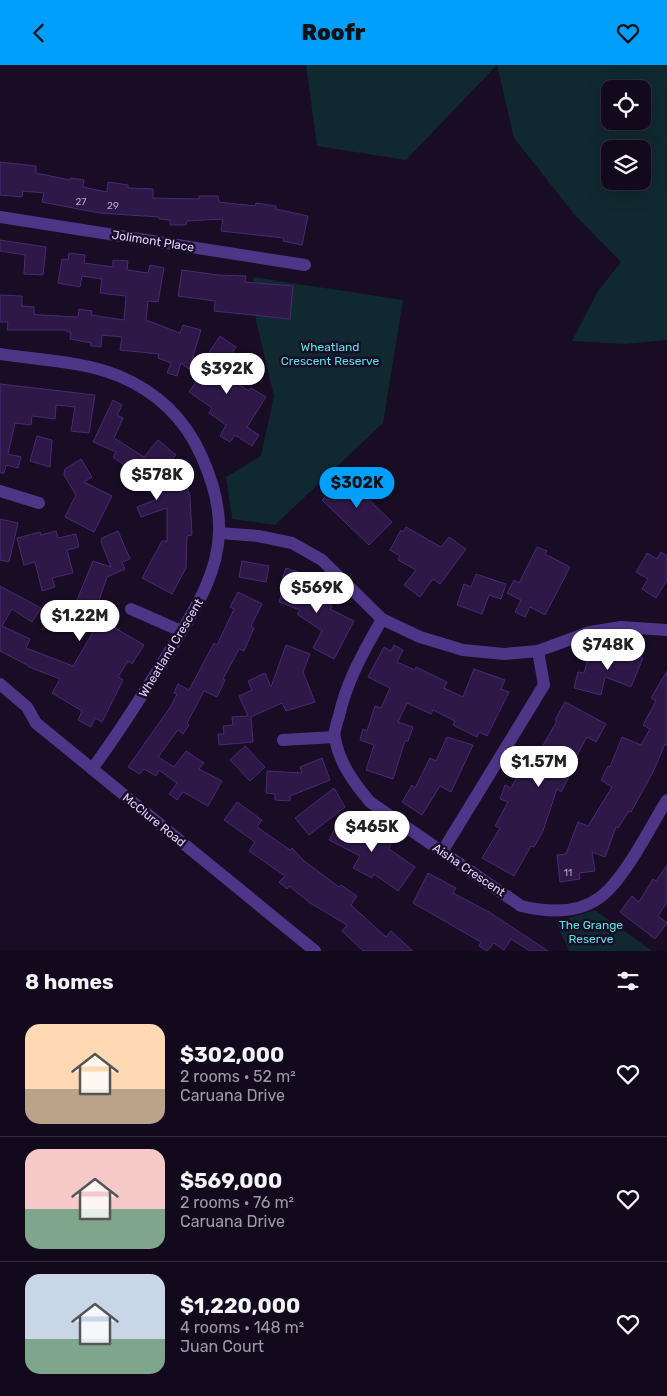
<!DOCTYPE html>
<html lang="en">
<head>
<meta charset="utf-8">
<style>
  body { margin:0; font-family:Rubik,sans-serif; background:#1b1325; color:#f1f3f6; height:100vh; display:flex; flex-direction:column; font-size:19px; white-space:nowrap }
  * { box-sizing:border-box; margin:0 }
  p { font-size:16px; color:#9c9aa3 }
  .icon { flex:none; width:28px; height:28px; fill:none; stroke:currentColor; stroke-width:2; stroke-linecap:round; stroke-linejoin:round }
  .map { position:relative; height:886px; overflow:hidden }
  .side { display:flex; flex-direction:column; background:#120a1c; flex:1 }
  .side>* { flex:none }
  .fabs { position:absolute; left:601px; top:15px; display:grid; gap:10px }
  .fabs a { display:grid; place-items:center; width:50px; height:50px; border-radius:10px; background:#120a1c; box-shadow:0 5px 20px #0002,0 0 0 1px #312b3b; font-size:25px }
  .price { position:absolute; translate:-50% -42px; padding:0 11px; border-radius:18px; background:#fff; color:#222; font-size:16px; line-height:32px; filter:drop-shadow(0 1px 2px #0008) }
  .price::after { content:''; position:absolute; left:50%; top:30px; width:15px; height:11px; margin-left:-8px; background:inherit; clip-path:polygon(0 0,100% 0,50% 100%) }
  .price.active { background:#009ffc; color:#111 }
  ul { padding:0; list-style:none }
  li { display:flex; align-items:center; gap:15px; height:125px; padding:0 25px }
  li+li { border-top:1px solid #312b3b }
  li span { display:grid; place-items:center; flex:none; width:140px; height:100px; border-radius:15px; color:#555 }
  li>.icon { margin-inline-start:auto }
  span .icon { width:60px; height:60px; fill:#fffc; stroke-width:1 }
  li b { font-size:21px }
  h2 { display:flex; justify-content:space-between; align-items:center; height:60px; padding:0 25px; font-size:21px }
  header { display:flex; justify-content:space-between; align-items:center; height:65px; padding:0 25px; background:#009ffc; color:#111; font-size:22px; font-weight:800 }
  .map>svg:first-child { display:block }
  .green { fill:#10282f; fill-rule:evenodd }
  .building { fill:#2e1847; stroke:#4c2875 }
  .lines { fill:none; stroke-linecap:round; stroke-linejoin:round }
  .minor { stroke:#4e3587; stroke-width:12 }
  .labels { text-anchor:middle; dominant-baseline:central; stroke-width:5; stroke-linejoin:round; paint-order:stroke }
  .number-label { font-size:10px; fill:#b6a3d1 }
  .street-label { font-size:12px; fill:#e3d1ff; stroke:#180d25 }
  .park-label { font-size:12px; fill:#55e4e7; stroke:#180d25 }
</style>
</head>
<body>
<header><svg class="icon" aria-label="back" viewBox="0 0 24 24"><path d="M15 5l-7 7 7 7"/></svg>Roofr<svg class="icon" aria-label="heart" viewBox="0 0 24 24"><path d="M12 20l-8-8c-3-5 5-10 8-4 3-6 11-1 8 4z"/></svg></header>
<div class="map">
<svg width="667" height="886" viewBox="0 0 667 886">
  <rect width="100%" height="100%" fill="#180d25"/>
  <g class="green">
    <path d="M306,0H667V275L625,279L572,276L598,226L621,197L574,149L514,73L497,0L406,95L317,81ZM610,24H642V56H610ZM610,84H642V116H610Z"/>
    <polygon points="253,212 403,235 383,358 275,460 232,454 226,412 261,391 274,331 256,256"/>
    <polygon points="595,845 652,886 569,886 556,857"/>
  </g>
  <g class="building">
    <polygon points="0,97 36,101 36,108 70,115 71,113 84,115 83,122 107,127 108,117 128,120 128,123 153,124 153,133 199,134 199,131 218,131 219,137 255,141 256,138 276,141 276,144 308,151 302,180 283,176 284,173 221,166 223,154 187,156 186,160 170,160 170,155 159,154 159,152 99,148 42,137 44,128 23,126 22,132 0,130"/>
    <polygon points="0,175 46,182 43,210 24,209 25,190 0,186"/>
    <polygon points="69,188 85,190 84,198 113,202 113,195 128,196 127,205 148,208 150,200 164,203 158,237 148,236 146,255 180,268 183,260 201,265 189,304 181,298 177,311 167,308 171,298 158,293 159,289 120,285 122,272 102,270 101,282 91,281 91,278 70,274 71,268 64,265 7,265 8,257 0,257 0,230 22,231 22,241 34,242 34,249 40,250 78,252 79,244 92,246 91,250 124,255 126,231 100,228 102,214 82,211 80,222 58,218 62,194 68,195"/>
    <polygon points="182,205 218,210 246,211 245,217 293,221 290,254 214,246 215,236 178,231"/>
    <polygon points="220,271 236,282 220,306 249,326 251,323 266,332 247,362 259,370 252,381 235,370 230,377 220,371 226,360 209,348 212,343 189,327 200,311 195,308"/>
    <polygon points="0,319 95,330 89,368 71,366 75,342 56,340 55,354 32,351 31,360 15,358 8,389 21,392 18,403 6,400 4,408 0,408"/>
    <polygon points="113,335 122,340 117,350 123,353 114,373 144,392 158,375 176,390 157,413 180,404 190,431 192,470 187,471 186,503 172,529 142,513 162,476 167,476 167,443 141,452 137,442 158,434 155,428 164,425 133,400 130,404 113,392 116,387 93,377"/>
    <polygon points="37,371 52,375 50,402 30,396"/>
    <polygon points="81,394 92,412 84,417 112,431 94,467 65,452 76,430 64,410 65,404"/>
    <polygon points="353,407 365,420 359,425 392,457 369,480 322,435"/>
    <polygon points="0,454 18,458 9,497 0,495"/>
    <polygon points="406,462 441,482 449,472 466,484 440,519 433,514 420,532 404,520 416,505 398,495 400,491 390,485 401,465 403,467"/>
    <polygon points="56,466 58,473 76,469 79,482 67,485 73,508 52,513 55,522 42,526 35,497 24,500 17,473 40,467 41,470"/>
    <polygon points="118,466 130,494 122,497 125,504 107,512 94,550 104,553 103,556 144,580 132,599 128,596 118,612 123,615 102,657 95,653 91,662 78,655 82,646 52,628 60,614 29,602 29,601 0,586 0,521 41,543 32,557 12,544 2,561 30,574 26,583 73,601 96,562 70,552 93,496 111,502 101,477 102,473"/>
    <polygon points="537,482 547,486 545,489 570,502 545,550 530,542 525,552 515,547 521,535 507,528 514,515 519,518"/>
    <polygon points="661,487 667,491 667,515 656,533 642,524 648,514 636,507 647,488 657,494"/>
    <polygon points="242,496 269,501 266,517 239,512"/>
    <polygon points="286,503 298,507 293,519 313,526 315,523 328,532 325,536 332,541 330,544 354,556 334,594 313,583 322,566 297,549 300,545 279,537 286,517 282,515"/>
    <polygon points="476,509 506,519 501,534 489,530 482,549 457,540 464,519 471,522"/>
    <polygon points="238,527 262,539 251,561 254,563 244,586 239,584 223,614 225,615 217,632 204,626 187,658 189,660 183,669 178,665 158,692 174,702 186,686 204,698 199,704 222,716 208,741 183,727 177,735 169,729 177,718 159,705 156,711 144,704 140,709 128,702 171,641 177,629 174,628 178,619 189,625 214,578 217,580 234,544 230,542"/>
    <polygon points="286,580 310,589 303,607 315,637 286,646 282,638 251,652 253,677 219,680 218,669 224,669 223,661 233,660 232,652 248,651 239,631 252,625 248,616 265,608 271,622"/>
    <polygon points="394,580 403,585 397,597 415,605 416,602 447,617 444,623 463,632 474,604 505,615 501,624 509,627 487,671 479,667 477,672 453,660 455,656 433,645 431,649 407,638 398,657 413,662 408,676 405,676 393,714 366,705 374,680 360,675 363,664 367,666 375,641 381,643 390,623 368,612 384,582 391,586"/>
    <polygon points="590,585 621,593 624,586 643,593 631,622 605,612 601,630 574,623 578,607 584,608"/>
    <polygon points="667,606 667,681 665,679 653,707 631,747 629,746 618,763 616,762 605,792 592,787 595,806 579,808 580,814 560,817 557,790 566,789 578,757 588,761 612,722 601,715 608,701 610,702 622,672 641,680 650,664 643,660 656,636 651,633"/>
    <polygon points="565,637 606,659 596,677 587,672 568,706 571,708 561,727 557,724 543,766 534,782 531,781 514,811 482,793 500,763 495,761 508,737 500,734 505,720 511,723 531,685 538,689 557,656 555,655"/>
    <polygon points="447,672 473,680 451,727 440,721 422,750 402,737 412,720 415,723 430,693 436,696"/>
    <polygon points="245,681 265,702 250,716 230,695"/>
    <polygon points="322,693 330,715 290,731 290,736 275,735 275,729 266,728 267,706 302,708 300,702"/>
    <polygon points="334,723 345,742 309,770 295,753"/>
    <polygon points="237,737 262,755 257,762 290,785 292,783 303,795 339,822 341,820 357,831 351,840 386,872 391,866 413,886 363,886 342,866 347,860 310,838 289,821 287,824 279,817 285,811 249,786 255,777 224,755"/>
    <polygon points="342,750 376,766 374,769 391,778 389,784 415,802 398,826 374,809 372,813 353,803 360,791 329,775"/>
    <polygon points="667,800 667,837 658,851 667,858 655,874 620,847 632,831 639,837 653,814 656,816"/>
    <polygon points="428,808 456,823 453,828 489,847 548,886 530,886 511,874 504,885 494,878 487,886 479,881 481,877 413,838"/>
  </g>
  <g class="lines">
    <g class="minor">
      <polyline points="0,152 305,200"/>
      <path d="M0,289C38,295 83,296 119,311C157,327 184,352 201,390C212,414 220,440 219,467C218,512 191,550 169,587C144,628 120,666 92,704"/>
      <polyline points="0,426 39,438"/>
      <polyline points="219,468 258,471 292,478 322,495 382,554 420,572 463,585 504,589 538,586 590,567 621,562 667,565"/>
      <polyline points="131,544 181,566"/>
      <path d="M382,554C364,586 347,615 339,651C337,658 333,667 335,674C340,699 354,718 370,737L521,841C546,847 577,849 599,833C624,816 650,762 667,735"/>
      <polyline points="0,619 27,642 36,658 315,886"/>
      <polyline points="283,675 334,672"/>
      <polyline points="442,787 544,620 538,586"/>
    </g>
  </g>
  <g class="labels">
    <g class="number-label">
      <text x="81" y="137">27</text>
      <text x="113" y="141">29</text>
      <text x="568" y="808">11</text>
    </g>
    <g class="street-label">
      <text transform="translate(153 176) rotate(9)">Jolimont Place</text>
      <text transform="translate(171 583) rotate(-59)">Wheatland Crescent</text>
      <text transform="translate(154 755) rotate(39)">McClure Road</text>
      <text transform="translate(469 805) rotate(34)">Aisha Crescent</text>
    </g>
    <g class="park-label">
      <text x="330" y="282">Wheatland<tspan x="330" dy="14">Crescent Reserve</tspan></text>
      <text x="591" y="860">The Grange<tspan x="591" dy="14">Reserve</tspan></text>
    </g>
  </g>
</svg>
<div class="fabs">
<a><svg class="icon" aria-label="locate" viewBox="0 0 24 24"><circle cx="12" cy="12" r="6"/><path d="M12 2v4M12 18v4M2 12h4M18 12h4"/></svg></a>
<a><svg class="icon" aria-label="layers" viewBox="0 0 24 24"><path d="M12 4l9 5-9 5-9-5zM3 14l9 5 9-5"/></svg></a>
</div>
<b class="price" style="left:227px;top:330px">$392K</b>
<b class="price" style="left:157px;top:436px">$578K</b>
<b class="price active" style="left:357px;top:444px">$302K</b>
<b class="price" style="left:317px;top:549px">$569K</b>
<b class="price" style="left:80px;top:577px">$1.22M</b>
<b class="price" style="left:608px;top:606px">$748K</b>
<b class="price" style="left:539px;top:723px">$1.57M</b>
<b class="price" style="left:372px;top:788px">$465K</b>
</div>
<section class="side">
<h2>8 homes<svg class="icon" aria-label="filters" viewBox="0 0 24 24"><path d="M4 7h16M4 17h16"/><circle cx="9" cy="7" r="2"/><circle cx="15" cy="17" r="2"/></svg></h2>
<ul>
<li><span style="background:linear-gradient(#ffd9b3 65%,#b9a48a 0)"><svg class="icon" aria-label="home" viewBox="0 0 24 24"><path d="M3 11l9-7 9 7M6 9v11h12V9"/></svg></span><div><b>$302,000</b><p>2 rooms · 52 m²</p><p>Caruana Drive</p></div><svg class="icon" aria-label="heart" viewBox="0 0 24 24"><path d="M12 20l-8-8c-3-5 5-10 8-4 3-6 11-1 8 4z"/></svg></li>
<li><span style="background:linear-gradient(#f6c9c9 60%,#7fa58c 0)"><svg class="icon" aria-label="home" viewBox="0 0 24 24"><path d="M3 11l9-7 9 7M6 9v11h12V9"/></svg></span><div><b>$569,000</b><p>2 rooms · 76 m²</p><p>Caruana Drive</p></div><svg class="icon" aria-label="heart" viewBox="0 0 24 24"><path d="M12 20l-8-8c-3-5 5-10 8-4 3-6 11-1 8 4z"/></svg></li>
<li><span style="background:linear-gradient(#c9d6e8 65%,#7fa58c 0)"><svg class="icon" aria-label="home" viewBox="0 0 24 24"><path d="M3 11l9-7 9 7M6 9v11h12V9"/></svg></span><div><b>$1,220,000</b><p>4 rooms · 148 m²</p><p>Juan Court</p></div><svg class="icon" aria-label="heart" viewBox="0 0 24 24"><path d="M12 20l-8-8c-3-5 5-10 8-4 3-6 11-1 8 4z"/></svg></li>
</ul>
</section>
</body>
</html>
